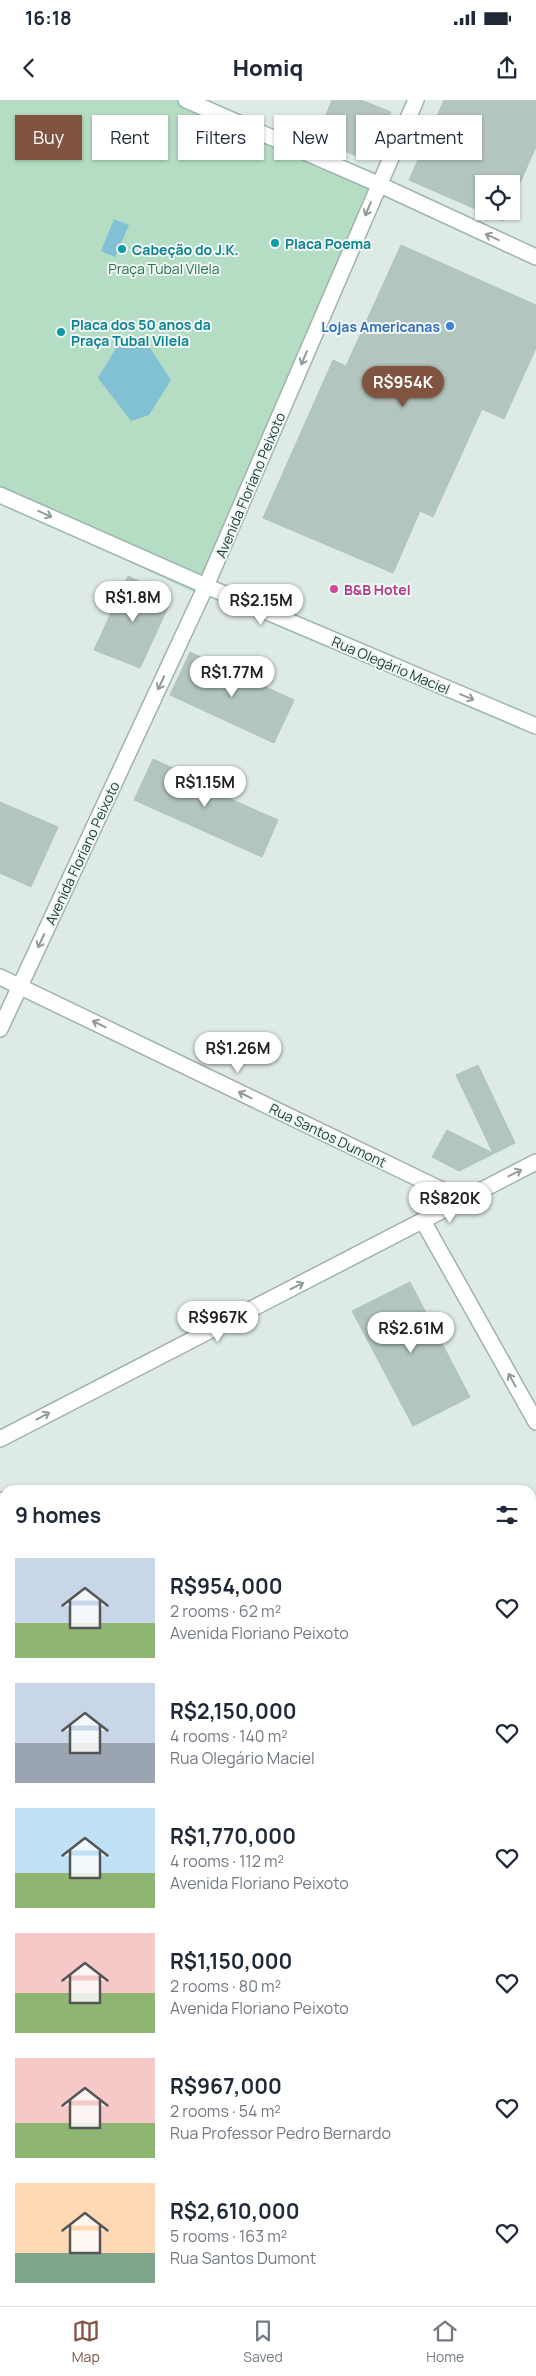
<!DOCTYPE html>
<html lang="en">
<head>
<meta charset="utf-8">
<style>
  body { margin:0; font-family:Manrope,sans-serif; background:#f6f6f7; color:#1f2937; height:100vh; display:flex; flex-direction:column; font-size:19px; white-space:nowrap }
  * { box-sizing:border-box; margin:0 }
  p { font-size:16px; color:#747a83 }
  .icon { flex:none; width:28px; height:28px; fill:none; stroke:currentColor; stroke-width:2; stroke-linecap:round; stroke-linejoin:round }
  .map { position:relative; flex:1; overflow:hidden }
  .details { position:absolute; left:0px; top:1385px; width:536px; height:821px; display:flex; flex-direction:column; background:#fff; border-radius:15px 15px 0 0; box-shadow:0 1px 4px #0004 }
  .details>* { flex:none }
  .top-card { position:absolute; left:15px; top:15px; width:506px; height:45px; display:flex; gap:10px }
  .tools { position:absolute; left:475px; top:75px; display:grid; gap:10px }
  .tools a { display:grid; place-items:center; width:45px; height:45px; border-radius:0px; background:#fff; box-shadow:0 1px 4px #0004; font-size:25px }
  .price { position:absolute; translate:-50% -42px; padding:0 11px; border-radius:18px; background:#fff; color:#222; font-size:16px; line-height:32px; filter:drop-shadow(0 1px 2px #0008) }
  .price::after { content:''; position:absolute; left:50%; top:30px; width:15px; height:11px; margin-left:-8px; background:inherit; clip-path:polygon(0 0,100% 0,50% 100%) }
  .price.selected { background:#815341; color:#fff }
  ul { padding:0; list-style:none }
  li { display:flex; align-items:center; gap:15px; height:125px; padding:0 15px }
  li span { display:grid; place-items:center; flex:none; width:140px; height:100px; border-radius:0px; color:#555 }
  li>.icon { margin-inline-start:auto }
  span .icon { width:60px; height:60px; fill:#fffc; stroke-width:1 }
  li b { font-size:21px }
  h2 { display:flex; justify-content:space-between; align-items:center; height:60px; padding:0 15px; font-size:21px }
  .pill { padding:0 18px; border-radius:0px; background:#fff; box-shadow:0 1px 4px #0004; font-size:18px; line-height:45px }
  .pill.selected { background:#815341; color:#fff }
  .status { display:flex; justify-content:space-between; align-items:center; height:35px; padding:0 25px; background:#fff; direction:ltr }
  .status svg { height:14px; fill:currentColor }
  header { display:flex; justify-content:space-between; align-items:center; height:65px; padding:0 15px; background:#fff; font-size:22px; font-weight:800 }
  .dock { display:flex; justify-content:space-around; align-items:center; height:70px; border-top:1px solid #e0e1e3; background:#fff; font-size:14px; color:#747a83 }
  .dock a { display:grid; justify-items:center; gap:2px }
  .dock .selected { color:#815341 }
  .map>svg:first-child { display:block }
  .green { fill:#b5ddc3 }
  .water { fill:#82c0d3 }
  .building { fill:#b3c5bf; stroke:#b0c4bd }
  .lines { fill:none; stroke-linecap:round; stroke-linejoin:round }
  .minor-casing { stroke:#a1b2ad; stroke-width:18 }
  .tertiary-casing { stroke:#a1b2ad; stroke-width:18 }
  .secondary-casing { stroke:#9db6af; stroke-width:18 }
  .minor { stroke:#fff; stroke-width:15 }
  .tertiary { stroke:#fff; stroke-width:15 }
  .secondary { stroke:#fff; stroke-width:15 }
  .oneway { stroke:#8f9c9a }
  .culture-dot { fill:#0f9aa8; stroke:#eef7f3; stroke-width:2 }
  .shop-dot { fill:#3f7fe0; stroke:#eef7f3; stroke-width:2 }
  .hotel-dot { fill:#d1479c; stroke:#eef7f3; stroke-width:2 }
  .labels { text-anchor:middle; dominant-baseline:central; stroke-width:4; stroke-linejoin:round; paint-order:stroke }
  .culture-label { font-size:14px; font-weight:bold; fill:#0d838f; stroke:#eef7f3; text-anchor:start }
  .park-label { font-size:14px; fill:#27734b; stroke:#eef7f3 }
  .shop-label { font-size:14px; font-weight:bold; fill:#366cbe; stroke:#eef7f3; text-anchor:end }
  .street-label { font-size:14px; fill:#1f3a35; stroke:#eef7f3 }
  .hotel-label { font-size:14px; font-weight:bold; fill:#b23c85; stroke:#eef7f3; text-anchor:start }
</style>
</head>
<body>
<div class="status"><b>16:18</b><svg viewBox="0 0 49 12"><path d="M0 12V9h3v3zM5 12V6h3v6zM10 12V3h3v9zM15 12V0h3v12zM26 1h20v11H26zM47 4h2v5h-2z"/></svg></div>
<header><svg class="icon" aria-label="back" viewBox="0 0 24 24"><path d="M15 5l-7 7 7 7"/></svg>Homiq<svg class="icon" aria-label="share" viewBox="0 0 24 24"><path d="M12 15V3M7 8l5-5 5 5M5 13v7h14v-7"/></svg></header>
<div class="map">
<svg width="536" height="2206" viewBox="0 0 536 2206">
  <rect width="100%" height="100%" fill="#deeae6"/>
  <g class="green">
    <polygon points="0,0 186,0 378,84 202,496 0,401"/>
    <polygon points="0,1454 5,1467 5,1702 2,1703 0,1695"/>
  </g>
  <g class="water">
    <polygon points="114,119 129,125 115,157 101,151"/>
    <polygon points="142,236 171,280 149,315 131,321 98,278 116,248"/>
  </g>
  <g class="building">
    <polygon points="332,0 361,0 391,12 373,54 361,58 316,39"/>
    <polygon points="444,0 536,0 536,47 511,103 511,84 484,84 484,111 508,111 503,121 409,80"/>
    <polygon points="401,145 536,205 536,248 504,319 482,309 433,417 420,411 393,473 263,418 333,260 346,266"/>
    <polygon points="128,476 165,493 169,505 140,568 94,550"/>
    <polygon points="190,552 294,600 274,643 170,595"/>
    <polygon points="153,659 206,683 207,678 228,687 224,696 278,720 262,757 134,700"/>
    <polygon points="0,702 58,727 31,787 0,773"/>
    <polygon points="478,965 515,1043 459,1071 432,1057 447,1030 493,1053 456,975"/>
    <polygon points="410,1182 470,1297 413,1326 352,1211"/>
  </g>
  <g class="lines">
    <g class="minor-casing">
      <g id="minor">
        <polyline points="0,877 463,1100"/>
        <polyline points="423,1121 536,1322"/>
        <polyline points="0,1339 536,1062"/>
        <polyline points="0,1400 5,1414"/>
        <polyline points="531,1479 536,1476"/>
        <polyline points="0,1514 5,1513"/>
        <polyline points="0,1713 5,1711"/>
        <polyline points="531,1853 536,1850"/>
        <polyline points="531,1991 536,1996"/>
        <polyline points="0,2142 5,2140"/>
        <polyline points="394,2201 398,2206"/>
      </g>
    </g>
    <g class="tertiary-casing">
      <polyline id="tertiary" points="0,929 206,486 416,0"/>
    </g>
    <g class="secondary-casing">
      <g id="secondary">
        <polyline points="186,0 378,84 536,157"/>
        <polyline points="0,395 206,486 536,626"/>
      </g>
    </g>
    <use href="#minor" class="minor"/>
    <use href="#tertiary" class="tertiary"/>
    <use href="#secondary" class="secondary"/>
  </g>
  <defs><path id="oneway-shaft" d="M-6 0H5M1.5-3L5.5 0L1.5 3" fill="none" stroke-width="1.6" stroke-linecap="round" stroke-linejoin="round" transform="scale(1.25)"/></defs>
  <g class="oneway">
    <use href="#oneway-shaft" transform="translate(368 109) rotate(113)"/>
    <use href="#oneway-shaft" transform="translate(492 137) rotate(-155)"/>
    <use href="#oneway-shaft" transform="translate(304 258) rotate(113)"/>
    <use href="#oneway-shaft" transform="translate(45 414) rotate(24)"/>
    <use href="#oneway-shaft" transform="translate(161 583) rotate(115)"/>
    <use href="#oneway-shaft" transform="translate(467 597) rotate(23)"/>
    <use href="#oneway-shaft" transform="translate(41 841) rotate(115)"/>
    <use href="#oneway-shaft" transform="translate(99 924) rotate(-154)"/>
    <use href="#oneway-shaft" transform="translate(245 995) rotate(-154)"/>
    <use href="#oneway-shaft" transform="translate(515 1073) rotate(-27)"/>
    <use href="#oneway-shaft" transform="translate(297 1186) rotate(-27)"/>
    <use href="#oneway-shaft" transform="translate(512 1280) rotate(-119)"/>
    <use href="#oneway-shaft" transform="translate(43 1316) rotate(-28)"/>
  </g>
  <g class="culture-dot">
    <circle cx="275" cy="143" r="5"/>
    <circle cx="122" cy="149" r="5"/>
    <circle cx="61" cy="232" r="5"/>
  </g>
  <circle class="shop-dot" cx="450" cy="226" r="5"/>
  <circle class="hotel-dot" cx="334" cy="489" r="5"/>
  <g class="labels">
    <g class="culture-label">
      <text x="285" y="143">Placa Poema</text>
      <text x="132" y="149">Cabeção do J.K.</text>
      <text x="71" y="224">Placa dos 50 anos da<tspan x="71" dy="16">Praça Tubal Vilela</tspan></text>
    </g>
    <g class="park-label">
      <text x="164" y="168">Praça Tubal Vilela</text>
    </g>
    <g class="shop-label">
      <text x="440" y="226">Lojas Americanas</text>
    </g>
    <g class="street-label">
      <text transform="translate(250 385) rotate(-67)">Avenida Floriano Peixoto</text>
      <text transform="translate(391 565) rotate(23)">Rua Olegário Maciel</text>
      <text transform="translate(82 753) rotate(-65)">Avenida Floriano Peixoto</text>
      <text transform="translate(328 1035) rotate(26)">Rua Santos Dumont</text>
    </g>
    <g class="hotel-label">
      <text x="344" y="489">B&amp;B Hotel</text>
    </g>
  </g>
</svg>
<div class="tools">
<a><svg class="icon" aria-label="locate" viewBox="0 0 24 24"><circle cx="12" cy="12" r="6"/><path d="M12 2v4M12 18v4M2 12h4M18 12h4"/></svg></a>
</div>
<b class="price selected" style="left:403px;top:308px">R$954K</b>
<b class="price" style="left:133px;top:523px">R$1.8M</b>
<b class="price" style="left:261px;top:526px">R$2.15M</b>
<b class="price" style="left:232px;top:598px">R$1.77M</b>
<b class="price" style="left:205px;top:708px">R$1.15M</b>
<b class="price" style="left:238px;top:974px">R$1.26M</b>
<b class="price" style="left:450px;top:1124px">R$820K</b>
<b class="price" style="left:218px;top:1243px">R$967K</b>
<b class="price" style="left:411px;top:1254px">R$2.61M</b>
<div class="top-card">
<a class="pill selected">Buy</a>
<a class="pill">Rent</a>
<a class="pill">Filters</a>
<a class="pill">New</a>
<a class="pill">Apartment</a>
</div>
<section class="details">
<h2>9 homes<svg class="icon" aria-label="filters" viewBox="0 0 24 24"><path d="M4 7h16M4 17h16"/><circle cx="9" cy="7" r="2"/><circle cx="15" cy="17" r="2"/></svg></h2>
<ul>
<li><span style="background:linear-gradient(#c9d6e8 65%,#8fb573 0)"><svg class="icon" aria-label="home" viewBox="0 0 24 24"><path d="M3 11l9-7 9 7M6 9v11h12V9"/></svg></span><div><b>R$954,000</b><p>2 rooms · 62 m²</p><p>Avenida Floriano Peixoto</p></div><svg class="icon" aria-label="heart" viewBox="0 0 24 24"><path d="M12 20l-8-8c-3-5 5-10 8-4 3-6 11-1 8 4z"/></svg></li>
<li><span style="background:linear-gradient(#c9d6e8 60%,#9aa5b1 0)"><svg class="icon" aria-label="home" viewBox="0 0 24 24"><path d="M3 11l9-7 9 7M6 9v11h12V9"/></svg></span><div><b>R$2,150,000</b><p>4 rooms · 140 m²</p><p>Rua Olegário Maciel</p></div><svg class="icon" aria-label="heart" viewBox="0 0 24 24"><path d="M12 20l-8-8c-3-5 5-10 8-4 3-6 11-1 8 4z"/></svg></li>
<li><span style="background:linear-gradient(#bfe0f5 65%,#8fb573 0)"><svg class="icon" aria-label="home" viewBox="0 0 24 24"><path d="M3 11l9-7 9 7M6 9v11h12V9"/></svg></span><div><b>R$1,770,000</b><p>4 rooms · 112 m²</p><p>Avenida Floriano Peixoto</p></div><svg class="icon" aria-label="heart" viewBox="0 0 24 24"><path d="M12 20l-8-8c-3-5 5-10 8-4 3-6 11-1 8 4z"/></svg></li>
<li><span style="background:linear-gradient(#f6c9c9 60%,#8fb573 0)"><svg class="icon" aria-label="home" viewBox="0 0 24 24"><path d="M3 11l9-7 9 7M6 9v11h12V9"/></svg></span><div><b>R$1,150,000</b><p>2 rooms · 80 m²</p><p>Avenida Floriano Peixoto</p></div><svg class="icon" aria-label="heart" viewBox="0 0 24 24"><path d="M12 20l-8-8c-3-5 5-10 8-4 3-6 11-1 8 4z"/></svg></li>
<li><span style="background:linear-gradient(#f6c9c9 65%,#8fb573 0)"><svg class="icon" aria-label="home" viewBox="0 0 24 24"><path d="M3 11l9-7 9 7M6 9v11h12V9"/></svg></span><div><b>R$967,000</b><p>2 rooms · 54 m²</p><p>Rua Professor Pedro Bernardo</p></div><svg class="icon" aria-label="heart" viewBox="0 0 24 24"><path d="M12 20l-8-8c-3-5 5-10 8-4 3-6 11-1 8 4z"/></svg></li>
<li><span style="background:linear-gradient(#ffd9b3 70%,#7fa58c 0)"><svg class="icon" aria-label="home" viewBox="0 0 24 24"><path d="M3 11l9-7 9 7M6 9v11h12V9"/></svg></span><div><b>R$2,610,000</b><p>5 rooms · 163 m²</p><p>Rua Santos Dumont</p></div><svg class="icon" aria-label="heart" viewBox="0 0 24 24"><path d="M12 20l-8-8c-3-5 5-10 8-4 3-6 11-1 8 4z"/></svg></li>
</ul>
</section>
</div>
<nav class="dock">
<a class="selected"><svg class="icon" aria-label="map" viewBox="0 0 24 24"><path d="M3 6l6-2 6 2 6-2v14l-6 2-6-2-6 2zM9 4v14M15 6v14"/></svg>Map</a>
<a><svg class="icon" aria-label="saved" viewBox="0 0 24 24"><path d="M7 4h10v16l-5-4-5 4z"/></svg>Saved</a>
<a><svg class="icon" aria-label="home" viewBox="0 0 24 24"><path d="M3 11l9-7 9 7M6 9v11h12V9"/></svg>Home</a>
</nav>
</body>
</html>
